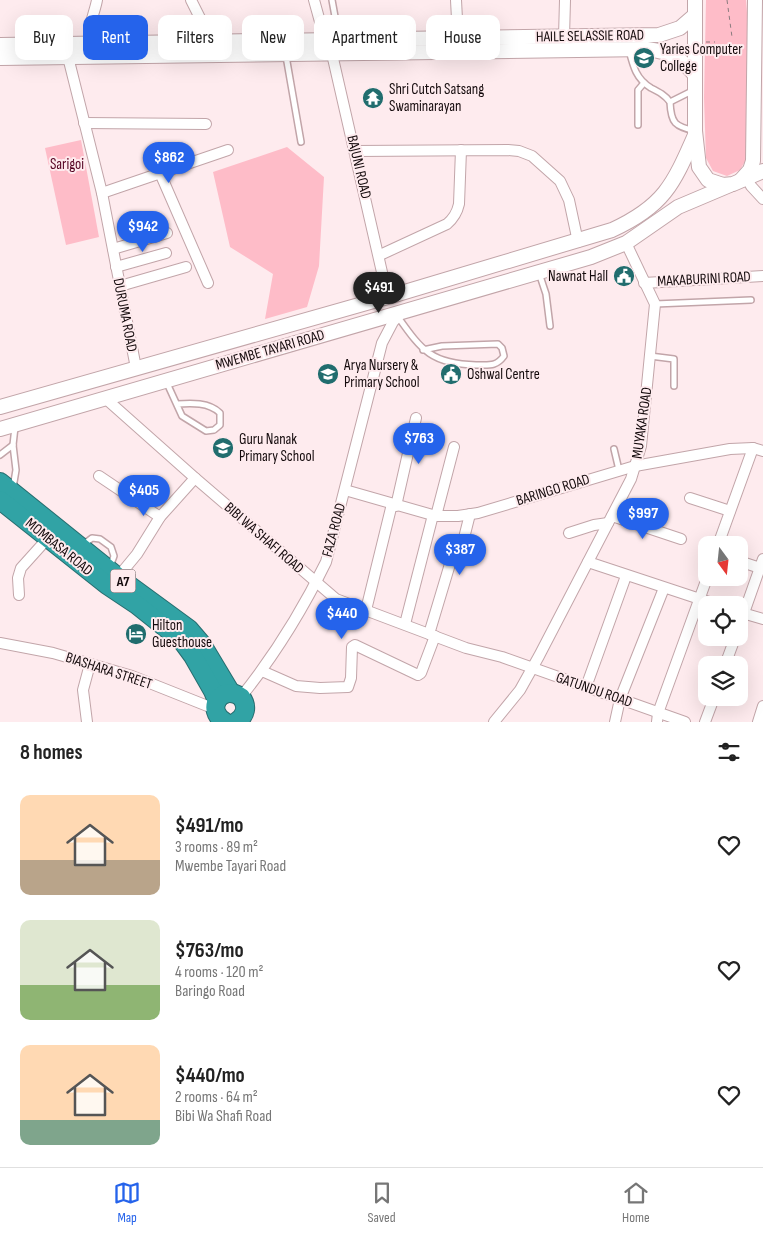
<!DOCTYPE html>
<html lang="en">
<head>
<meta charset="utf-8">
<style>
  body { margin:0; font-family:"Sofia Sans Condensed",sans-serif; background:#f2f2f2; color:#222; height:100vh; display:flex; flex-direction:column; font-size:19px; white-space:nowrap }
  * { box-sizing:border-box; margin:0 }
  p { font-size:16px; color:#767676 }
  .icon { flex:none; width:28px; height:28px; fill:none; stroke:currentColor; stroke-width:2; stroke-linecap:round; stroke-linejoin:round }
  .map { position:relative; height:722px; overflow:hidden }
  .drawer { display:flex; flex-direction:column; background:#fff; flex:1 }
  .drawer>* { flex:none }
  .guide { position:absolute; left:15px; top:15px; width:500px; height:45px; display:flex; gap:10px }
  .needle { width:32px; rotate:165deg }
  .buttons { position:absolute; left:698px; top:536px; display:grid; gap:10px }
  .buttons a { display:grid; place-items:center; width:50px; height:50px; border-radius:10px; background:#fff; box-shadow:0 5px 20px #0002; font-size:25px }
  .price { position:absolute; translate:-50% -42px; padding:0 11px; border-radius:18px; background:#2563eb; color:#fff; font-size:16px; line-height:32px; filter:drop-shadow(0 1px 2px #0008) }
  .price::after { content:''; position:absolute; left:50%; top:30px; width:15px; height:11px; margin-left:-8px; background:inherit; clip-path:polygon(0 0,100% 0,50% 100%) }
  .price.active { background:#222; color:#fff }
  ul { padding:0; list-style:none }
  li { display:flex; align-items:center; gap:15px; height:125px; padding:0 20px }
  li span { display:grid; place-items:center; flex:none; width:140px; height:100px; border-radius:10px; color:#555 }
  li>.icon { margin-inline-start:auto }
  span .icon { width:60px; height:60px; fill:#fffc; stroke-width:1 }
  li b { font-size:21px }
  h2 { display:flex; justify-content:space-between; align-items:center; height:60px; padding:0 20px; font-size:21px }
  .pill { padding:0 18px; border-radius:10px; background:#fff; box-shadow:0 5px 20px #0002; font-size:18px; line-height:45px }
  .pill.active { background:#2563eb; color:#fff }
  .menu { display:flex; justify-content:space-around; align-items:center; height:70px; border-top:1px solid #e0e0e0; background:#fff; font-size:14px; color:#767676 }
  .menu a { display:grid; justify-items:center; gap:2px }
  .menu .active { color:#2563eb }
  .map>svg:first-child { display:block }
  .green { fill:#febcc8 }
  .lines { fill:none; stroke-linecap:round; stroke-linejoin:round }
  .lane-casing { stroke:#c2a5a9; stroke-width:8 }
  .street-casing { stroke:#c2a5a9; stroke-width:12 }
  .secondary-casing { stroke:#c2a5a9; stroke-width:16 }
  .highway-casing { stroke:#276d6f; stroke-width:20 }
  .path { stroke:#8a7b7e; stroke-width:1; stroke-dasharray:4 4; stroke-linecap:butt }
  .lane { stroke:#fff; stroke-width:5 }
  .street { stroke:#fff; stroke-width:10 }
  .secondary { stroke:#fff; stroke-width:14 }
  .highway { stroke:#31a3a5; stroke-width:18 }
  .labels { text-anchor:middle; dominant-baseline:central; stroke-width:4; stroke-linejoin:round; paint-order:stroke }
  .shield { fill:#feebee; stroke:#5a4e50; stroke-width:1 }
  .shield-label { font-size:14px; font-weight:bold; fill:#140a0c }
  .street-label { font-size:15px; fill:#140a0c; stroke:#feebee }
  .poi-label { font-size:15px; fill:#140a0c; stroke:#feebee; text-anchor:start }
  .park-label { font-size:15px; fill:#530120; stroke:#feebee }
</style>
</head>
<body>
<div class="map">
<svg width="763" height="722" viewBox="0 0 763 722">
  <rect width="100%" height="100%" fill="#feebee"/>
  <g class="green">
    <polygon points="706,0 746,0 748,25 747,158 740,170 727,176 713,171 706,158 704,98"/>
    <polygon points="81,140 99,237 66,245 45,148"/>
    <polygon points="287,147 324,177 319,266 307,307 265,319 273,274 230,247 213,172"/>
  </g>
  <g class="lines">
    <g class="lane-casing">
      <g id="lane">
        <polyline points="332,0 336,22 332,39"/>
        <path d="M629,50C633,66 636,79 651,88C659,92 665,95 670,102C671,124 675,126 695,131"/>
        <polyline points="286,56 301,142"/>
        <polyline points="670,102 694,90"/>
        <polyline points="638,125 638,90 644,83"/>
        <polyline points="539,273 546,294 550,326"/>
        <polyline points="655,304 751,300"/>
        <path d="M398,317C422,351 432,364 476,365C489,365 496,367 504,356L502,348L498,344L442,346L423,350"/>
        <polyline points="650,356 674,359 674,386"/>
        <path d="M166,381L182,416L206,431L214,430L220,425V413C209,402 191,403 177,404"/>
        <polyline points="614,449 619,470"/>
        <polyline points="0,455 13,445"/>
        <polyline points="13,488 16,470 13,445 15,427"/>
        <polyline points="83,545 92,538 100,539 111,547 114,556 110,567"/>
      </g>
    </g>
    <g class="street-casing">
      <g id="street">
        <polyline points="191,0 212,42"/>
        <polyline points="314,0 325,40"/>
        <polyline points="456,0 458,38"/>
        <polyline points="564,37 565,0"/>
        <path d="M95,49C94,44 91,42 90,37C88,25 95,12 97,0"/>
        <polyline points="332,54 384,281 377,299"/>
        <polyline points="68,57 102,193 136,368"/>
        <polyline points="84,123 206,124"/>
        <polyline points="355,151 508,150 519,151 532,156 560,181 569,200 578,242"/>
        <polyline points="160,173 208,283"/>
        <polyline points="747,178 751,186 763,199"/>
        <polyline points="102,193 228,150"/>
        <polyline points="113,249 167,233"/>
        <path d="M380,255L447,224C454,218 457,213 459,204L461,150"/>
        <polyline points="116,267 166,253"/>
        <polyline points="644,283 763,276"/>
        <polyline points="120,286 186,267"/>
        <polyline points="105,398 195,478 336,599 466,648 502,657 685,722"/>
        <polyline points="99,476 160,517"/>
        <polyline points="345,490 436,516 458,516 478,513 635,466 730,449 753,448 763,451"/>
        <polyline points="690,498 730,511"/>
        <polyline points="396,506 416,418"/>
        <polyline points="436,516 454,447"/>
        <polyline points="612,516 681,539"/>
        <polyline points="569,533 594,525 608,523"/>
        <polyline points="718,545 753,448"/>
        <polyline points="739,561 760,568"/>
        <polyline points="588,562 718,605"/>
        <polyline points="118,577 137,554 160,517 195,478"/>
        <polyline points="19,595 18,578 21,568 48,538"/>
        <polyline points="366,610 392,504"/>
        <polyline points="739,612 763,619"/>
        <polyline points="405,624 433,515"/>
        <polyline points="739,627 763,559"/>
        <polyline points="429,634 450,564 462,546 470,514"/>
        <polyline points="0,643 53,653 132,676 215,709"/>
        <polyline points="725,665 735,638"/>
        <polyline points="262,671 296,686 320,688 348,687 351,678 352,647 355,645 418,675 421,673 435,636"/>
        <polyline points="586,687 626,576"/>
        <path d="M241,697C274,656 303,609 326,562L382,343L393,322L401,313"/>
        <polyline points="87,722 83,690 90,664"/>
        <polyline points="494,722 520,690 539,656 631,479 641,446 655,304 626,243"/>
        <polyline points="615,722 620,699 664,588"/>
        <polyline points="657,722 658,713 707,578"/>
        <polyline points="705,722 714,698"/>
        <polyline points="758,722 763,706"/>
      </g>
    </g>
    <g class="secondary-casing">
      <g id="secondary">
        <polyline points="695,0 695,131 699,167 708,180 723,185 733,184 763,171"/>
        <polyline points="0,45 659,35 680,28 695,15"/>
        <path d="M0,58L647,49C671,52 680,57 695,75"/>
        <polyline points="741,180 750,170 753,161 755,0"/>
        <path d="M0,407L398,294L612,230C664,206 673,185 695,135"/>
        <polyline points="0,429 591,257 626,243 678,207 730,185"/>
      </g>
    </g>
    <g class="highway-casing">
      <g id="highway">
        <polyline points="0,482 118,577 189,629 201,643 231,693"/>
        <polyline points="0,500 107,585 137,605 182,641 193,656 213,691 217,701"/>
        <path d="M225,722C204,710 221,683 241,697C248,706 246,716 236,722"/>
      </g>
    </g>
    <g class="path">
      <polyline points="727,0 732,37"/>
      <polyline points="706,42 715,42"/>
      <polyline points="737,47 742,47"/>
    </g>
    <use href="#lane" class="lane"/>
    <use href="#street" class="street"/>
    <use href="#secondary" class="secondary"/>
    <use href="#highway" class="highway"/>
  </g>
  <defs>
    <g id="university-disc" transform="scale(1.125)"><circle r="9.5" fill="#216d6e" stroke="#feebee"/><path d="M0-5L7-2L0 1L-7-2ZM-4 1L0 2.5L4 1V4Q0 6-4 4Z" fill="#fff"/></g>
    <g id="temple-disc" transform="scale(1.125)"><circle r="9.5" fill="#216d6e" stroke="#feebee"/><path d="M0-6L5-2H3V0L6.5 2.5H4V6H1.5V3h-3V6H-4V2.5H-6.5L-3 0V-2H-5Z" fill="#fff"/></g>
    <g id="civic-disc" transform="scale(1.125)"><circle r="9.5" fill="#216d6e" stroke="#feebee"/><path d="M-.6-6.5H3V-4.5H.6V-3L4-1V1h2V6H-6V1h2V-1L-.6-3ZM-1.2 2.5V6h2.4V2.5Z" fill="#fff"/></g>
    <g id="school-disc" transform="scale(1.125)"><circle r="9.5" fill="#216d6e" stroke="#feebee"/><path d="M0-5L7-2L0 1L-7-2ZM-4 1L0 2.5L4 1V4Q0 6-4 4Z" fill="#fff"/></g>
    <g id="hotel-disc" transform="scale(1.125)"><circle r="9.5" fill="#216d6e" stroke="#feebee"/><path d="M-6-4.5h1.5V1H6V5H4.5V3h-9V5H-6ZM-4 0a1.8 1.8 0 1 1 3.6 0ZM.5 0V-2.5h3Q6-2.5 6 0Z" fill="#fff"/></g>
  </defs>
  <g fill-rule="evenodd">
    <use href="#university-disc" x="644" y="58"/>
    <use href="#temple-disc" x="373" y="98"/>
    <use href="#civic-disc" x="624" y="276"/>
    <use href="#school-disc" x="328" y="374"/>
    <use href="#civic-disc" x="451" y="374"/>
    <use href="#school-disc" x="223" y="448"/>
    <use href="#hotel-disc" x="136" y="634"/>
  </g>
  <g class="labels">
    <rect class="shield" x="110.5" y="569.5" width="25" height="23" rx="4"/>
    <g class="shield-label">
      <text x="123" y="581">A7</text>
    </g>
    <g class="street-label">
      <text transform="translate(590 36) rotate(-1)">HAILE SELASSIE ROAD</text>
      <text transform="translate(359 167) rotate(77)">BAJUNI ROAD</text>
      <text transform="translate(704 279) rotate(-3)">MAKABURINI ROAD</text>
      <text transform="translate(125 315) rotate(79)">DURUMA ROAD</text>
      <text transform="translate(270 350) rotate(-16)">MWEMBE TAYARI ROAD</text>
      <text transform="translate(642 423) rotate(-82)">MUYAKA ROAD</text>
      <text transform="translate(553 490) rotate(-17)">BARINGO ROAD</text>
      <text transform="translate(334 530) rotate(-75)">FAZA ROAD</text>
      <text transform="translate(264 538) rotate(41)">BIBI WA SHAFI ROAD</text>
      <text transform="translate(59 547) rotate(39)">MOMBASA ROAD</text>
      <text transform="translate(109 671) rotate(18)">BIASHARA STREET</text>
      <text transform="translate(594 690) rotate(19)">GATUNDU ROAD</text>
    </g>
    <g class="poi-label">
      <text x="660" y="49">Yaries Computer<tspan x="660" dy="17">College</tspan></text>
      <text x="389" y="89">Shri Cutch Satsang<tspan x="389" dy="17">Swaminarayan</tspan></text>
      <text x="608" y="276" text-anchor="end">Nawnat Hall</text>
      <text x="344" y="365">Arya Nursery &amp;<tspan x="344" dy="17">Primary School</tspan></text>
      <text x="467" y="374">Oshwal Centre</text>
      <text x="239" y="439">Guru Nanak<tspan x="239" dy="17">Primary School</tspan></text>
      <text x="152" y="625">Hilton<tspan x="152" dy="17">Guesthouse</tspan></text>
    </g>
    <g class="park-label">
      <text x="67" y="164">Sarigoi</text>
    </g>
  </g>
</svg>
<div class="buttons">
<a><svg class="needle" viewBox="-14 -14 28 28"><path d="M0-13l5 13h-10z" fill="#e53935"/><path d="M0 13l5-13h-10z" fill="#767676"/></svg></a>
<a><svg class="icon" aria-label="locate" viewBox="0 0 24 24"><circle cx="12" cy="12" r="6"/><path d="M12 2v4M12 18v4M2 12h4M18 12h4"/></svg></a>
<a><svg class="icon" aria-label="layers" viewBox="0 0 24 24"><path d="M12 4l9 5-9 5-9-5zM3 14l9 5 9-5"/></svg></a>
</div>
<b class="price" style="left:169px;top:184px">$862</b>
<b class="price" style="left:143px;top:253px">$942</b>
<b class="price active" style="left:379px;top:314px">$491</b>
<b class="price" style="left:419px;top:465px">$763</b>
<b class="price" style="left:144px;top:517px">$405</b>
<b class="price" style="left:643px;top:540px">$997</b>
<b class="price" style="left:460px;top:576px">$387</b>
<b class="price" style="left:342px;top:640px">$440</b>
<div class="guide">
<a class="pill">Buy</a>
<a class="pill active">Rent</a>
<a class="pill">Filters</a>
<a class="pill">New</a>
<a class="pill">Apartment</a>
<a class="pill">House</a>
</div>
</div>
<section class="drawer">
<h2>8 homes<svg class="icon" aria-label="filters" viewBox="0 0 24 24"><path d="M4 7h16M4 17h16"/><circle cx="9" cy="7" r="2"/><circle cx="15" cy="17" r="2"/></svg></h2>
<ul>
<li><span style="background:linear-gradient(#ffd9b3 65%,#b9a48a 0)"><svg class="icon" aria-label="home" viewBox="0 0 24 24"><path d="M3 11l9-7 9 7M6 9v11h12V9"/></svg></span><div><b>$491/mo</b><p>3 rooms · 89 m²</p><p>Mwembe Tayari Road</p></div><svg class="icon" aria-label="heart" viewBox="0 0 24 24"><path d="M12 20l-8-8c-3-5 5-10 8-4 3-6 11-1 8 4z"/></svg></li>
<li><span style="background:linear-gradient(#dfe7d0 65%,#8fb573 0)"><svg class="icon" aria-label="home" viewBox="0 0 24 24"><path d="M3 11l9-7 9 7M6 9v11h12V9"/></svg></span><div><b>$763/mo</b><p>4 rooms · 120 m²</p><p>Baringo Road</p></div><svg class="icon" aria-label="heart" viewBox="0 0 24 24"><path d="M12 20l-8-8c-3-5 5-10 8-4 3-6 11-1 8 4z"/></svg></li>
<li><span style="background:linear-gradient(#ffd9b3 75%,#7fa58c 0)"><svg class="icon" aria-label="home" viewBox="0 0 24 24"><path d="M3 11l9-7 9 7M6 9v11h12V9"/></svg></span><div><b>$440/mo</b><p>2 rooms · 64 m²</p><p>Bibi Wa Shafi Road</p></div><svg class="icon" aria-label="heart" viewBox="0 0 24 24"><path d="M12 20l-8-8c-3-5 5-10 8-4 3-6 11-1 8 4z"/></svg></li>
</ul>
</section>
<nav class="menu">
<a class="active"><svg class="icon" aria-label="map" viewBox="0 0 24 24"><path d="M3 6l6-2 6 2 6-2v14l-6 2-6-2-6 2zM9 4v14M15 6v14"/></svg>Map</a>
<a><svg class="icon" aria-label="saved" viewBox="0 0 24 24"><path d="M7 4h10v16l-5-4-5 4z"/></svg>Saved</a>
<a><svg class="icon" aria-label="home" viewBox="0 0 24 24"><path d="M3 11l9-7 9 7M6 9v11h12V9"/></svg>Home</a>
</nav>
</body>
</html>
